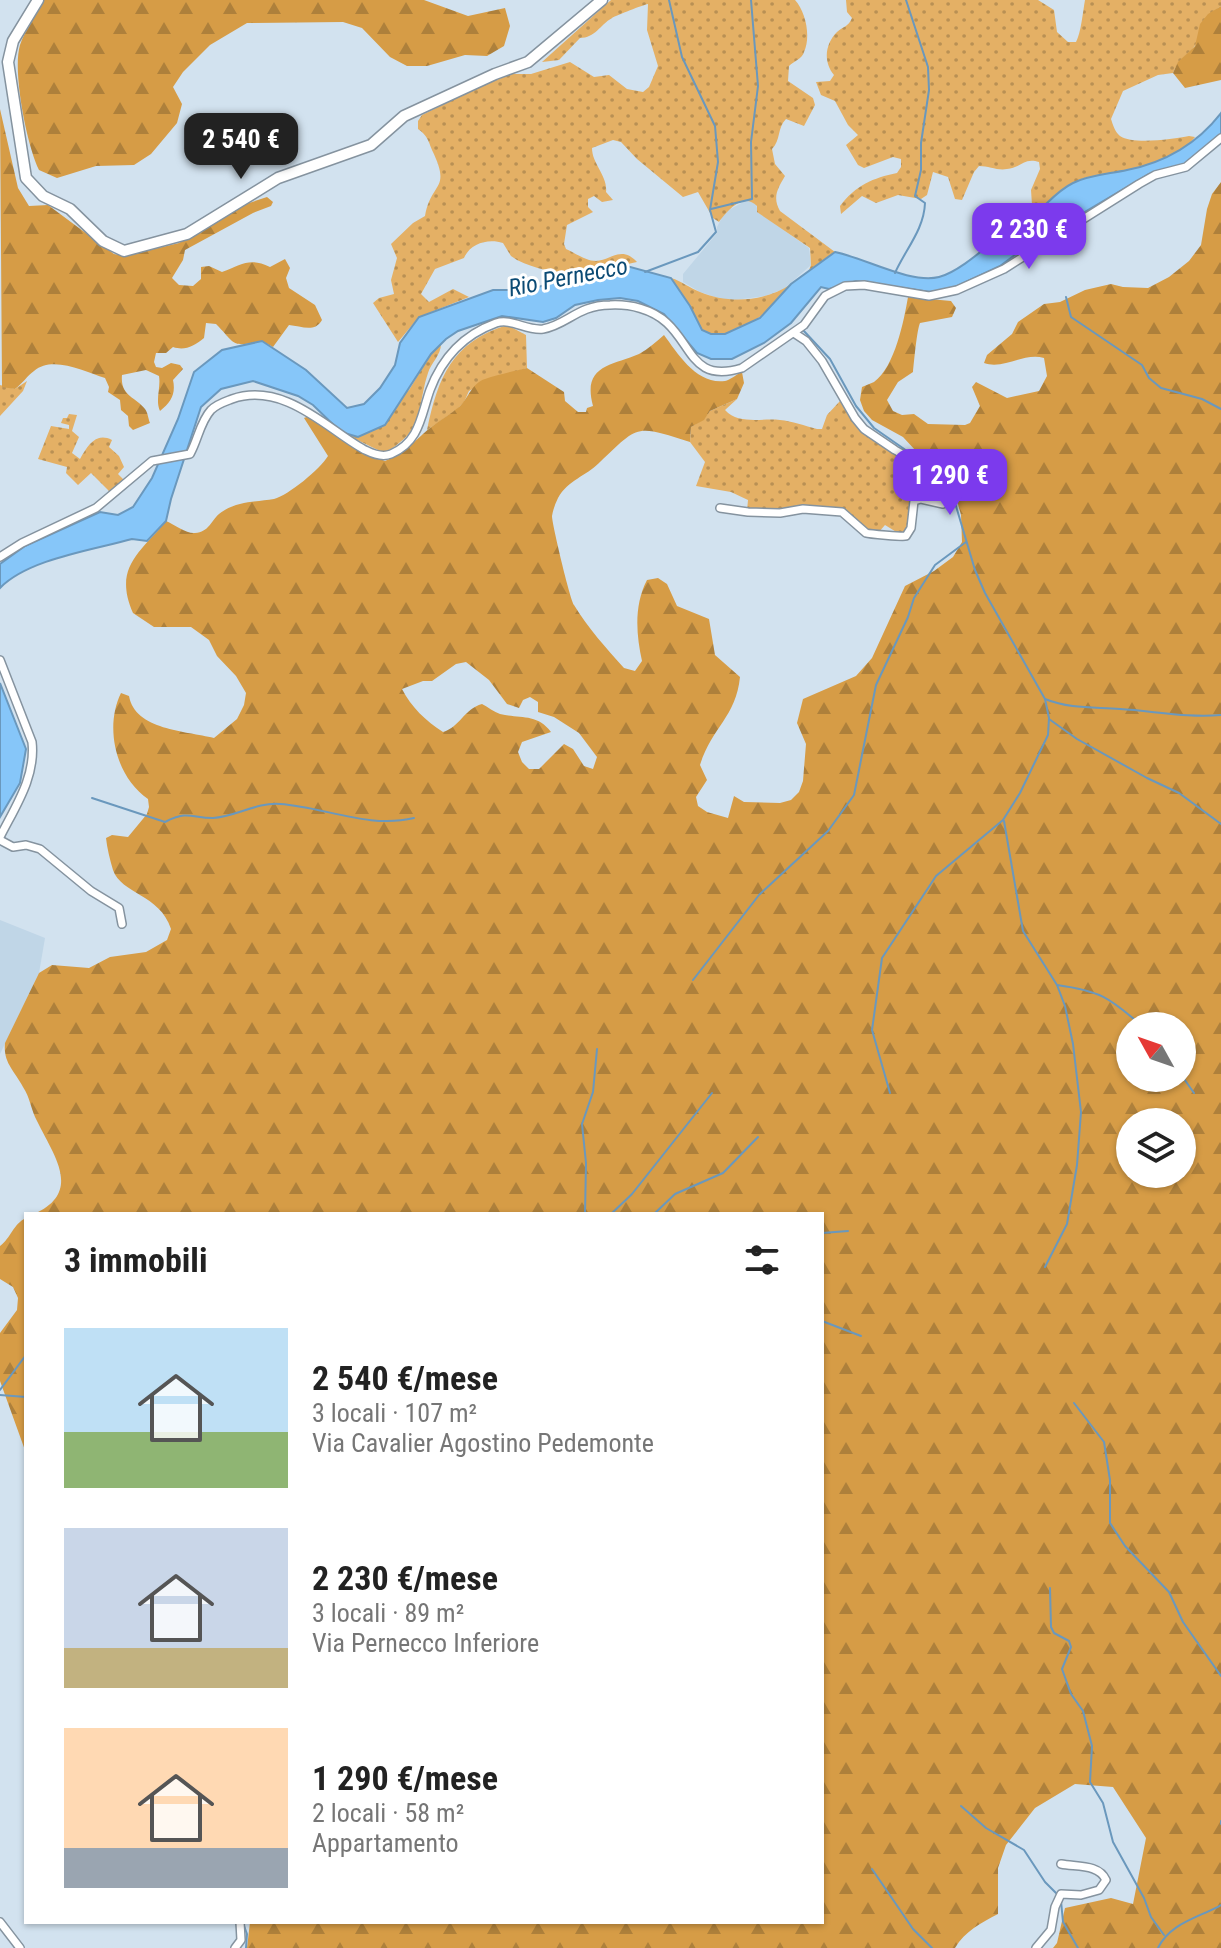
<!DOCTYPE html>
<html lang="it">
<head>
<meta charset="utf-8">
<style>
  body { margin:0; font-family:"Roboto Condensed",sans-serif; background:#f2f2f2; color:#222; height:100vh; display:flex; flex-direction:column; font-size:30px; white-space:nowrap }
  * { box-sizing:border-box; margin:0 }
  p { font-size:26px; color:#767676 }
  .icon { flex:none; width:44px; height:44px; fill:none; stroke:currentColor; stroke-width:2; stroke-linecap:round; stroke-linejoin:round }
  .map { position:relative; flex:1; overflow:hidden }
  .panel { position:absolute; left:24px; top:1212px; width:800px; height:712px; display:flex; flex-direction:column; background:#fff; border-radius:0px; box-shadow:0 2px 6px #0004 }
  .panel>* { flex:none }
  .needle { width:52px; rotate:310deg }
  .fabs { position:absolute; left:1116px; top:1012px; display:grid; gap:16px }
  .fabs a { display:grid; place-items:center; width:80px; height:80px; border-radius:50%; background:#fff; box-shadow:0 2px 6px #0004; font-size:40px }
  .price { position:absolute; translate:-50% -68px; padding:0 18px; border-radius:16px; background:#7c3aed; color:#fff; font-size:26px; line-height:52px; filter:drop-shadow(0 2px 4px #0008) }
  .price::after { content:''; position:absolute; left:50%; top:48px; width:24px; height:18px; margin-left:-12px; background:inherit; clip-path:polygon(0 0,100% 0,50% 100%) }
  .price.selected { background:#222; color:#fff }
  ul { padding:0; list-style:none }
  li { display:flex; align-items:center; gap:24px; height:200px; padding:0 40px }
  li span { display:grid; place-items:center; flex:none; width:224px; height:160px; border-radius:0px; color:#555 }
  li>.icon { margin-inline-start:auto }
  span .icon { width:96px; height:96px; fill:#fffc; stroke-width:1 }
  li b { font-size:34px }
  h2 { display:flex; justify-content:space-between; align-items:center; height:96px; padding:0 40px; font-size:34px }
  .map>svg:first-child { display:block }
  .built { fill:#c0d6e7 }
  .grass { fill:url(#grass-dots) }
  .forest { fill:url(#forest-firs); fill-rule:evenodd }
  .water { fill:#86c6f9; stroke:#6a98bd; stroke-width:2 }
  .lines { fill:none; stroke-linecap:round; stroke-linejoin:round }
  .stream { stroke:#6a98bd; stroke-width:2 }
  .street-casing { stroke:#85939f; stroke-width:10 }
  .secondary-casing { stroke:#85939f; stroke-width:13 }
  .street { stroke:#fff; stroke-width:7 }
  .secondary { stroke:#fff; stroke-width:10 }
  .labels { text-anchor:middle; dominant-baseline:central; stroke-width:6; stroke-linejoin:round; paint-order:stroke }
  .water-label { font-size:24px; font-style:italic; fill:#0a4a74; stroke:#fff }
</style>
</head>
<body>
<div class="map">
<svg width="1221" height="1948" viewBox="0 0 1221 1948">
  <defs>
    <pattern id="grass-dots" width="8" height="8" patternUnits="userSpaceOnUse" patternTransform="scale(2)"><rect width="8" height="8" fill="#e4b065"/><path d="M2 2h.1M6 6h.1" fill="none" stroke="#b99054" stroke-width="1.8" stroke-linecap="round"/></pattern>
    <pattern id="forest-firs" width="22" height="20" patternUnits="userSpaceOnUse" patternTransform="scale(2)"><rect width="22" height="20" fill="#d69c46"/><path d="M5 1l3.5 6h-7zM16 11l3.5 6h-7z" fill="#ae803b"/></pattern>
  </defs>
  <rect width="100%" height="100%" fill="#d2e2ef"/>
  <g class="built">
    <polygon points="747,200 756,204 758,212 809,248 811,265 784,289 765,296 727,301 700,292 683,282 683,274 717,233 717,227 725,212"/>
    <polygon points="0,920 45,938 39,973 0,1054"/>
  </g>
  <g class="grass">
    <path d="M611,0H795C806,12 811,37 804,52C802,59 794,61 789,66L788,81L813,98L815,105L804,126L786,119C777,128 781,140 772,149L775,164L785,176C778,188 772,197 780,211L835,252L809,270L811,265L810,248L757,212V206C743,192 727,211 719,222L713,218L698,192L683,197L637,159L621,142L613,140L592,148C592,164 608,176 606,192L613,200L602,202L594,196L588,199V207L593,212L567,225L564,244L566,249C575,253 586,261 596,261C612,260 621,245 637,262C592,271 561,281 517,260L511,256L503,243C489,238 470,243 464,258L435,269L421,294L429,302L453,289L469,297L419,317L398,342L373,303L379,298L394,294L391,280L397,258L391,244L413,223L425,216C431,181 452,191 432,150C428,140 427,135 418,129V121L422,115L483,85L512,74H531L570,62L594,77L609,75L627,89L643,92L649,87L658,66L647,30L648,4C643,5 617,15 612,18C600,25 595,38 580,38L559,60L542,62Z"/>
    <path d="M846,0H1038L1054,10L1057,32L1068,42H1076C1081,33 1083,11 1085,0H1221V6C1199,20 1207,32 1193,48C1185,57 1178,61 1173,73L1158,75L1123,91L1111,119C1113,125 1115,132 1120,136C1133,145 1174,139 1189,136L1195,137C1175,163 1135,169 1105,174C1095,176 1083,177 1075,182C1056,192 1039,211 1021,224L1017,223L1032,205L1031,190L1040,169L1039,162C1024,157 1021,168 1007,169C998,171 989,166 979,166L974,172L962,200L955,199L948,177L933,172L927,195L921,199L898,195L876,203L862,196L841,214L840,206C856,185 873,178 897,173L901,167V159L893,157L864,168L858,165L846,145L858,135L848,125L835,101L821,95L816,82L830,81L834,75C823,62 825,44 837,32C844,26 848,27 852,18L847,12Z"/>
    <path d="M671,278C682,281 689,288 700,292C728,304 765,302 791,284C773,308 735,347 702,330L690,306Z"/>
    <path d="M507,325L526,335L527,368L491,379L469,391L464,402L456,410L427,430C438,377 452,342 507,325Z"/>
    <path d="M441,344C441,355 431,363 428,373C419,399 423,426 399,443C393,448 389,451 382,452L341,432L409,390L431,354Z"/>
    <polygon points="27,381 23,391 0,416 0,385 15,389"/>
    <path d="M737,399L725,410C739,425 761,418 780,420C792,421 805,426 817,429H822L827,415L840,401C846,410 851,420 859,427C882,445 944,466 941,501H911L907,530L905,533H898L885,525L878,533L866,530L850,513L842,509L793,507L747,511L748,500L731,492L696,486L705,462L690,442L691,427L704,419L710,411Z"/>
    <path d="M69,414L77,415L72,431L79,437L72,453L80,459C88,445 96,432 112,440L109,447L119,456L124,467L118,474L125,481L111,493L91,473L78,485L66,473L67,467L38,459L51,426L69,429V425L61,423L63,418H67Z"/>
  </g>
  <g class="forest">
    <path d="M44,0H424L468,16L505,8L510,26L504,46L487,56L465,55L427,66H407L390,57L362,28L343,22L247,23L210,45L183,72L173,87L182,104L177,123L151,154L134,165L96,166L57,178L39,170C27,146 12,71 20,45C25,30 37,14 44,0Z"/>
    <polygon points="1221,6 1221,80 1185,88 1173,73 1178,62 1195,46 1200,24 1208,14"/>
    <path d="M0,109L18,188L29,206L48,205L114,254L125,256L179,243L240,206L267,197L273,202L271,206L253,213L185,250L183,260L172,278L179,285L193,286L201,279V267L209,266L222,272C242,265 249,257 270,267L285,259L290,268L286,278L289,288L315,305L322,320C315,333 301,326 289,325L273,347L262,341C230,348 236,344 216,324L206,323L204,338C194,346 185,351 173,347L166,353H156L154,362L156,367L162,368L171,363L180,365L183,369L173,380C176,394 171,402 160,411C155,400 161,388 159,376L146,370L122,375C120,396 136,397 145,409C148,413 148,418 150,423L133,430L129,426L128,416L121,410L120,400L108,392L109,387L105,378C85,372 53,355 34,371C27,376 23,383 15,389L2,387Z"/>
    <path d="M1221,182V1948H1053L1057,1943L1065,1908L1111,1898L1133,1904L1146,1838L1113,1787L1075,1784L1035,1808L1006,1845L998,1868V1914C981,1923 965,1931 955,1948H247L250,1922H822V1214H34C83,1192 54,1156 37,1121C31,1110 30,1097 23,1087C14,1070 3,1063 5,1043L39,973L52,965L89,968L110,957L146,952L167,940L171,929C160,894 121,894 113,870C110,860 107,848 106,838L112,835L128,837L147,814L149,807L148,799C116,777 104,728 121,693L129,696C135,730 186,731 214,738L237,719L244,705L246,693L236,676L217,656L209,640L191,627H154L133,613C113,567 140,553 166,521C175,525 187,534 195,533C209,532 211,521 219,514C235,501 256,502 274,499C289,495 320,469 328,456L304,418L309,416L353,447L385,461C407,452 413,442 430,428C440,420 451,414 460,406C469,397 472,383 485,379C498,375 514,371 527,368L564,392L565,401L578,412H586L587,408L593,406C582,365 611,366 639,354C648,349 656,342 664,335C678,354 697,385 725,381C730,380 737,374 742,372L744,383L737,399L710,411L704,420L691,427L690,442C635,425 640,424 599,463C586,476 568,480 558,498C555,504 553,510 552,516C552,524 570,599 574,605C588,628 606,648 624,668L635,671L642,661C636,634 634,605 647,580L658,578L667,584L677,606L709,619L715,655L740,677C736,717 712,727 700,765L707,780L696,797L698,806L707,812L728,818L734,796L744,802L780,803L791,800L799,792L803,781L806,744L797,723L803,699L856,676L872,658L905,586L934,571L953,557L962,542L961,515L955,493L903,437L872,420L864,411L860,400L862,387C866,385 870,384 874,382C895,367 904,320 908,297L951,301L956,308L952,317L920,323C917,329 914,362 913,372L898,382L887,400L893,411L902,415L914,414L928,424L965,425L970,423L980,406L972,387L976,382L1007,398L1039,391L1047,376L1044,358C1024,352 1004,370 984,363L987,355L1012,334L1018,322L1044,304L1060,302L1085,290L1111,284L1123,287L1148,288L1169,277L1189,261L1201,245L1207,209L1212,194ZM466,662L489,680L507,704L519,708L523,700L530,697L538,702V712L554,717L579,733L597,757L593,769L584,766L573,749L564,744L539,769H529L522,762L518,752L522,742L551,732C537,713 519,719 500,714C494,712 488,707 482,704C464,709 460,727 443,732C426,721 411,707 402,689L423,681H432L456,664ZM1130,1026H1182V1078H1130ZM1130,1122H1182V1174H1130Z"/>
    <path d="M26,1218V1453L0,1381V1333L17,1310L18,1298L13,1287L0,1279V1246C11,1238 13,1224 26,1218Z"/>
  </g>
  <g class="water">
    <path d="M1221,113V136L1184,166L1149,174L1132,184L1027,246L1000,266L951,289L930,292L856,281L829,289L821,287L791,323L764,343L732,359H711L697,353L664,314L638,301L620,298L598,300L575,305L556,318L543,322L502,316L458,331L446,339L431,354L385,425L358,437L341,432L313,405L298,396L253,381L221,389L201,407L171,499L166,521L147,541L132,539C93,550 28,559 0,588V564L25,546L100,512L118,515L133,507L152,478L178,419L194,372L222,350L262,341L306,370L347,408L364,404L380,388L395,365L400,343L419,317L493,290H529L576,275L623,265L671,278L690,306L702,330L711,334H725L760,318L791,284L835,252C865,258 910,284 939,277C962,271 992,241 1012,227C1037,220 1050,194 1073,183C1089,175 1109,174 1127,170C1166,162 1197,144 1221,113Z"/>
    <polygon points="0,683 26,749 20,783 0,817"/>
  </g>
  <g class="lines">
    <g class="stream">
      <polyline points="711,209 752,199 751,142 758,86 751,0"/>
      <polyline points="645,272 698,252 716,232 710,210 718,162 715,126 682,57 669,0"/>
      <path d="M895,273C905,250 924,230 925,203L915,196L921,170V143L929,90L928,67L906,0"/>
      <polyline points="1066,297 1071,317 1142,365 1149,378 1161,388 1202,399 1221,409"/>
      <polyline points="803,330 830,359 856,406 874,428 920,460"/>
      <path d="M1045,699C1070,709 1093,707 1120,709C1154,711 1187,718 1221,715"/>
      <polyline points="1049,719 1077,739 1147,778 1179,793 1221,824"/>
      <path d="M92,798L165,822C189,810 191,818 213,818C235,817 257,802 280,804C325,807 368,829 414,818"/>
      <polyline points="1004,821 1023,931 1057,985 1065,1006 1073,1044 1081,1112 1077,1165 1067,1224 1045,1267"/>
      <polyline points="693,980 759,895 828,831 854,795 876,685 908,617 914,598 935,565 966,542"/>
      <path d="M1057,985C1100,991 1109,997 1142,1026"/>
      <polyline points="1182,1076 1194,1093"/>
      <polyline points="890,1093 872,1030 882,958 936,876 1003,820 1020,793 1048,735 1049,718 1045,699 985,593 975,570 953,496 932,468"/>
      <polyline points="585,1214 586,1163 582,1124 593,1092 597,1049"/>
      <polyline points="611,1214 632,1194 712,1093"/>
      <polyline points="654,1214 675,1194 723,1173 758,1137"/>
      <polyline points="822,1233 848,1231"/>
      <polyline points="822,1321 861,1336"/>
      <polyline points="0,1390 26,1355"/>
      <polyline points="0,1395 26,1397"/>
      <polyline points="1074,1403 1104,1442 1110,1480 1110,1523 1125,1546 1169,1592 1183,1622 1221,1676"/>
      <polyline points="1050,1588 1051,1627 1054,1633 1069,1641 1071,1647 1062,1669 1071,1694 1083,1711 1092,1746 1090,1782 1103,1803 1113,1842 1144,1898 1151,1917 1164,1935"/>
      <polyline points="961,1806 986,1828 1024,1850 1045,1882 1058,1895"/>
      <polyline points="1221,1821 1221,1824"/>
      <polyline points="872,1869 913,1929 932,1948"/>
      <polyline points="1061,1901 1063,1922 1078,1948"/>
      <polyline points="243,1923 247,1934 246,1948"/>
      <path d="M1158,1948C1170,1923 1198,1918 1221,1905"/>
    </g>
    <g class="street-casing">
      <g id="street">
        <path d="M720,508L748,512L780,513L803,509L842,512L866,533C869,534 903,537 906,536L911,528L914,501L921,499L943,504L945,496L929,469L895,450L864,429L855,418L822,361L806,341L794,333"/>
        <path d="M0,557L22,543L96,508L152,461L190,454C198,440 200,422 211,410C217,404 224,402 232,399C300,375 357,468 391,454C420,442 421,415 430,390C442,358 463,335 496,323C512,318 526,331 543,329C567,325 578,305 610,305C630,304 652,309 667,323C693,347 693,383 742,368L804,325L825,296L845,286L864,285L929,296L957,290L1004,269L1139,184L1155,175L1186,167L1221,138"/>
        <path d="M0,660L32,742C36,777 15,807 0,837"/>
        <polyline points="0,840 13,847 26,845 40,849 91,891 119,908 122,924"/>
        <polyline points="0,1922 20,1948"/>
        <polyline points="235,1948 241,1940 240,1922"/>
        <path d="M1036,1948L1051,1930L1055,1907L1061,1894L1081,1895L1099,1890L1106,1880C1099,1864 1077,1867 1061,1864"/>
      </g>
    </g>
    <g class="secondary-casing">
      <polyline id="secondary" points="38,0 13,41 8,62 26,178 43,196 70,209 103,241 124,251 187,234 278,178 371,145 404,116 495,74 528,62 602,0"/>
    </g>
    <use href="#street" class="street"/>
    <use href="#secondary" class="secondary"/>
  </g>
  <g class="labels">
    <g class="water-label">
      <text transform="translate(568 277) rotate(-11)">Rio Pernecco</text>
    </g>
  </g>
</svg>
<div class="fabs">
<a><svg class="needle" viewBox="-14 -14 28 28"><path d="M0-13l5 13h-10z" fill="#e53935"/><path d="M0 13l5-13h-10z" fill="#767676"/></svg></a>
<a><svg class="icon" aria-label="layers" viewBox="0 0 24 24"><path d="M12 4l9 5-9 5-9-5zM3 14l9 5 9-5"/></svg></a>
</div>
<b class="price selected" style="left:241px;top:181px">2 540 €</b>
<b class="price" style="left:1029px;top:271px">2 230 €</b>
<b class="price" style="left:950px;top:517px">1 290 €</b>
<section class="panel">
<h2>3 immobili<svg class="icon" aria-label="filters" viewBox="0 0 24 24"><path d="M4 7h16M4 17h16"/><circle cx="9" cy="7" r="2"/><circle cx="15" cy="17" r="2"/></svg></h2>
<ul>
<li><span style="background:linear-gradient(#bfe0f5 65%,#8fb573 0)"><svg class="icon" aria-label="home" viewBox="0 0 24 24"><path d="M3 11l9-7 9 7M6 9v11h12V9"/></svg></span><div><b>2 540 €/mese</b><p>3 locali · 107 m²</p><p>Via Cavalier Agostino Pedemonte</p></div></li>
<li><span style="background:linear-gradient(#c9d6e8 75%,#c2b280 0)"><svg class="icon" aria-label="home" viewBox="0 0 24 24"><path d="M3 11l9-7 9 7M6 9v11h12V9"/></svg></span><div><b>2 230 €/mese</b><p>3 locali · 89 m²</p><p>Via Pernecco Inferiore</p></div></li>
<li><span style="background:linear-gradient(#ffd9b3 75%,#9aa5b1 0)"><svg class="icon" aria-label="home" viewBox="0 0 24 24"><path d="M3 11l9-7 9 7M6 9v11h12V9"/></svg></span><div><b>1 290 €/mese</b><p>2 locali · 58 m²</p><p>Appartamento</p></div></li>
</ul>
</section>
</div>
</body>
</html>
